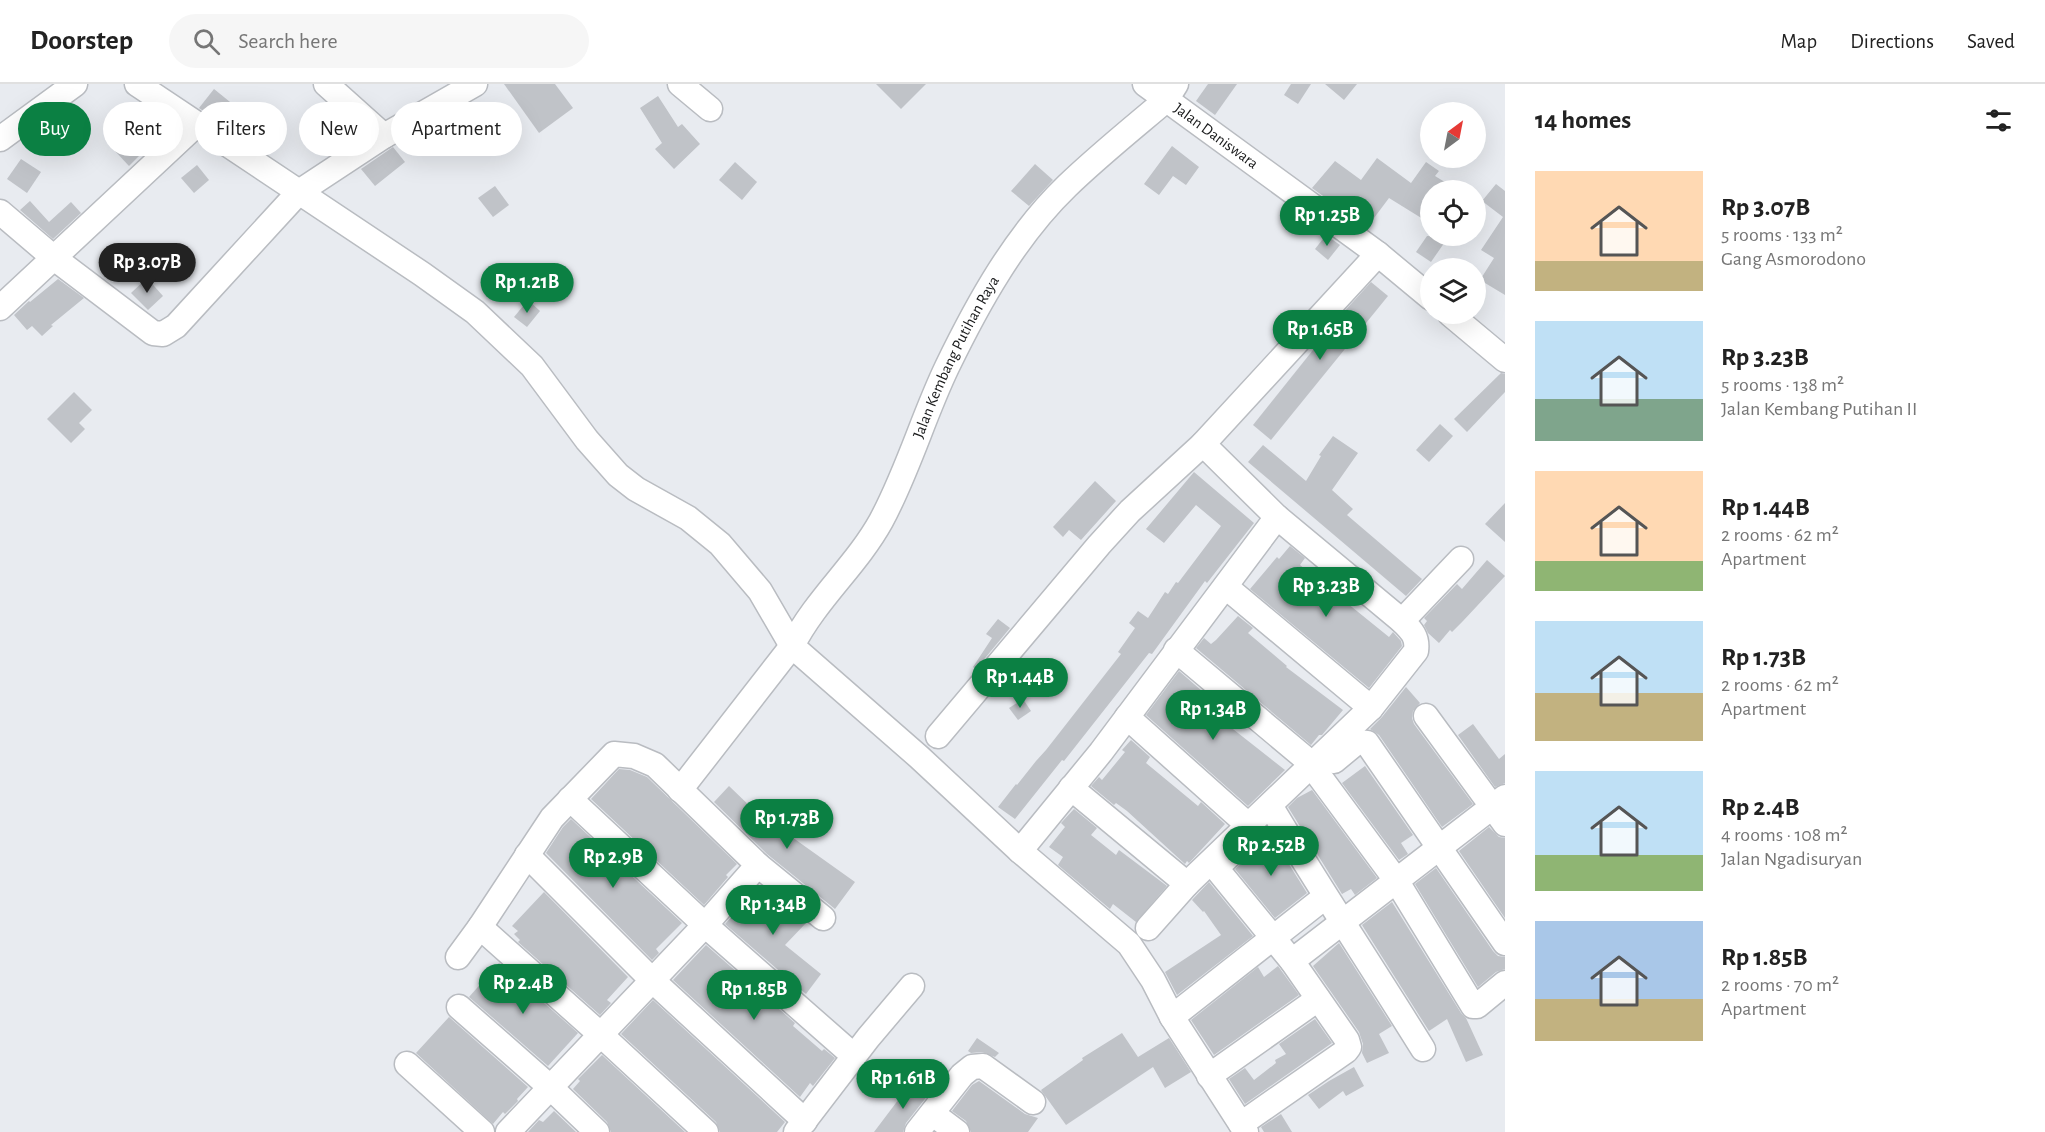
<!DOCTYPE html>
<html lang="en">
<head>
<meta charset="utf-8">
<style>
  body { margin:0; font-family:"Alegreya Sans",sans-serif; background:#f6f6f6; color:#222; height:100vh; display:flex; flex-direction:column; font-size:22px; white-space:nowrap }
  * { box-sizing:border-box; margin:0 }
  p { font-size:20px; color:#767676 }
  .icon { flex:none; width:33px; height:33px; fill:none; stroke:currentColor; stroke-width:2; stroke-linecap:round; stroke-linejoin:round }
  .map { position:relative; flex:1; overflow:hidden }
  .sheet { display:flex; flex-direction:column; background:#fff; width:540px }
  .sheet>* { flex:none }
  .banner { position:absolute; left:18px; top:18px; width:570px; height:54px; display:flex; gap:12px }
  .needle { width:39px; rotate:32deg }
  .controls { position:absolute; left:1420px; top:18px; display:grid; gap:12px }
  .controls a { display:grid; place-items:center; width:66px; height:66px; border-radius:50%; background:#fff; box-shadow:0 6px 24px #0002; font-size:30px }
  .price { position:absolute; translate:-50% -51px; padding:0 14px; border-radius:21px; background:#0b8043; color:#fff; font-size:20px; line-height:39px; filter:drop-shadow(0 2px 3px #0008) }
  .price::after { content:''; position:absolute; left:50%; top:36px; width:18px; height:14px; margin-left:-9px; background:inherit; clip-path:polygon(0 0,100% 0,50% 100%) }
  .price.active { background:#222; color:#fff }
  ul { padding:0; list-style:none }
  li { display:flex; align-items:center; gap:18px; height:150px; padding:0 30px }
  li span { display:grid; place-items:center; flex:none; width:168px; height:120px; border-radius:0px; color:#555 }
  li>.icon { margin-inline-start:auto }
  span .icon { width:72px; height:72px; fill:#fffc; stroke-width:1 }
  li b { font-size:26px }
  h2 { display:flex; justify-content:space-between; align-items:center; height:72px; padding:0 30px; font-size:26px }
  .pill { padding:0 21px; border-radius:27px; background:#fff; box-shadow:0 6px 24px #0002; font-size:21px; line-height:54px }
  .pill.active { background:#0b8043; color:#fff }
  header { display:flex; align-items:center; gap:36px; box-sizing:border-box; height:84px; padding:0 30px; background:#fff; border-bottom:2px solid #e0e0e0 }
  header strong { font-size:28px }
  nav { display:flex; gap:33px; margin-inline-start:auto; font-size:21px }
  .search { width:420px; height:54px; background:#f6f6f6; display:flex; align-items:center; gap:15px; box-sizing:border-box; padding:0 21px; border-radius:33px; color:#767676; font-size:22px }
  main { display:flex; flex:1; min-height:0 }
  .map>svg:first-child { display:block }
  .building { fill:#c0c3c8 }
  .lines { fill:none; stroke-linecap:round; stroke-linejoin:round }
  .minor-casing { stroke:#b9bcc1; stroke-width:27 }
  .minor { stroke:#fff; stroke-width:24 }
  .labels { text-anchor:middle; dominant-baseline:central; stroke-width:5; stroke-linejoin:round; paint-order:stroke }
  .street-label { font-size:16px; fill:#171819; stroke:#e8ebf0 }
</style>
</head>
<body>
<header>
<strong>Doorstep</strong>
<div class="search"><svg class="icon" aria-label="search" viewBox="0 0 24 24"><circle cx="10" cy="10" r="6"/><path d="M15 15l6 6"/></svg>Search here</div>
<nav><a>Map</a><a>Directions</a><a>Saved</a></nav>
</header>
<main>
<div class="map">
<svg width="1505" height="1048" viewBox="0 0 1505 1048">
  <rect width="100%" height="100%" fill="#e8ebf0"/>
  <g class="building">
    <polygon points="504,0 555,0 573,24 539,49"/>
    <polygon points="876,0 926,0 901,25"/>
    <polygon points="1208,0 1237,0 1215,31 1196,17"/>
    <polygon points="1291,0 1311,0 1298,20 1284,11"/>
    <polygon points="1325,0 1357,0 1344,16"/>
    <polygon points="214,5 235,22 221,39 199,24"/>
    <polygon points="658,12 678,43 682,40 700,60 674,85 655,65 662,59 640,24"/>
    <polygon points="444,34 453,50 427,65 417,49"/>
    <polygon points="129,53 143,68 129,82 115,67"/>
    <polygon points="1172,62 1199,83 1186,101 1173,92 1159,111 1144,100"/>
    <polygon points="393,63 405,78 375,102 361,85"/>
    <polygon points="1377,74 1411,99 1426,78 1439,87 1435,92 1458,106 1431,106 1431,140 1389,114 1368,142 1334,117 1333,119 1312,104 1335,77 1361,96"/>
    <polygon points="21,75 41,88 27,109 7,95"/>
    <polygon points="735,78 757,98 742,116 719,96"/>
    <polygon points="1035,80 1053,96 1029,122 1011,107"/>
    <polygon points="197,81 209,96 194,109 181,94"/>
    <polygon points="1496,100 1505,107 1505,211 1480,196 1494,174 1481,166 1503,133 1482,117"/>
    <polygon points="495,102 509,121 493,133 478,114"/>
    <polygon points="30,117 49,138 71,118 81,129 53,155 20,126"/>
    <polygon points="1326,151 1340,161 1328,176 1315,165"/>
    <polygon points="1427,152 1449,152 1431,178 1416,168"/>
    <polygon points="147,194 163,212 148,226 131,209"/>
    <polygon points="58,195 84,214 51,241 53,242 42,252 32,242 27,246 14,231 29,217 30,218"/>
    <polygon points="1371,198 1388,212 1271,356 1253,341 1341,231"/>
    <polygon points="528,216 540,227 527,243 514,233"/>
    <polygon points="1501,289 1505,290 1505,308 1467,348 1454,335"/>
    <polygon points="74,308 92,326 79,339 85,345 71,359 47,335"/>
    <polygon points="1440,340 1453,352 1429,378 1416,366"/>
    <polygon points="1333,352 1358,369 1332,406 1353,425 1347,431 1422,495 1406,512 1248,378 1263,361 1306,397 1321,372 1319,371"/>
    <polygon points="1194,388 1254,439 1207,499 1205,497 1152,570 1149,569 1064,677 1062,676 1015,735 998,723 1016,700 1017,701 1036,677 1046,666 1121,570 1118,568 1135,544 1129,539 1138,527 1148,534 1165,508 1168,510 1176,498 1178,499 1221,442 1196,421 1164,459 1146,445"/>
    <polygon points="1095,397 1116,417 1081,456 1069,446 1063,453 1053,443"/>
    <polygon points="1505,419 1505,458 1485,440"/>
    <polygon points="1290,462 1305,474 1300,481 1389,553 1393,548 1401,557 1402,562 1369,604 1250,505 1277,473 1279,475"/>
    <polygon points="1487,476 1505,492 1463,537 1452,548 1450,546 1439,559 1428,549 1424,541 1427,537 1424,534 1457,500 1462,505"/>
    <polygon points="1238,532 1253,544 1248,549 1287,582 1286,583 1343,626 1322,651 1319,651 1311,661 1196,564 1204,554 1211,560 1216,556"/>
    <polygon points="998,535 1010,544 976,585 973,583 992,554 986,550"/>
    <polygon points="1179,587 1202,607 1197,615 1212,625 1210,627 1285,686 1248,722 1146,631"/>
    <polygon points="1406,603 1420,619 1413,627 1412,634 1414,640 1473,720 1442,743 1379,651 1370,645 1382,633"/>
    <polygon points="1023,615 1031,627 1018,636 1009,624"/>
    <polygon points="1473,640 1499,675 1505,670 1505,699 1495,703 1458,651"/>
    <polygon points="1131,656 1150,673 1146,679 1198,722 1201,718 1225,740 1189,779 1187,777 1185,780 1127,727 1116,719 1114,721 1091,702 1099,693 1102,696 1125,668 1122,666"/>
    <polygon points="1365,682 1413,751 1401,759 1408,770 1399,776 1342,699"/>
    <polygon points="619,685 630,686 647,693 737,780 726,791 728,793 704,821 591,715"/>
    <polygon points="729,702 754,726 855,798 835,825 767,770 714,718"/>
    <polygon points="1312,706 1377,794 1355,811 1351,805 1342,810 1288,723 1297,714"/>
    <polygon points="1074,725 1097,744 1091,751 1116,771 1119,766 1167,802 1136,838 1113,820 1110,825 1058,781 1063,773 1049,763 1065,743 1061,739"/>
    <polygon points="571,735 682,839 656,865 659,869 652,876 546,769 563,743"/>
    <polygon points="1489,743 1499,753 1505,754 1505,834 1459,767"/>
    <polygon points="1270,750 1307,809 1275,834 1235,785 1245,776 1249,766"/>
    <polygon points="1436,784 1493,867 1498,872 1505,873 1505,885 1496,888 1478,903 1415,800"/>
    <polygon points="1209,798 1253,852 1177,911 1165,888 1221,851 1204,827 1203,828 1192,816"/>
    <polygon points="760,801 806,839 785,861 821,890 806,910 725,840"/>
    <polygon points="544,808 628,893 607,916 611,919 600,931 518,858 520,856 514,850 518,847 512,842"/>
    <polygon points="1392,818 1461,929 1466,934 1483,971 1466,978 1447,935 1429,947 1362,841"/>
    <polygon points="1339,859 1392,942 1379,950 1389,969 1367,979 1362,969 1363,960 1359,948 1313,882"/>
    <polygon points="706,861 795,939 793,942 822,967 824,965 835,974 813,1002 810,999 800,1013 673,896"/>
    <polygon points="499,879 578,949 548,982 469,913"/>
    <polygon points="1278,882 1299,911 1214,971 1191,936 1258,883 1264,893"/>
    <polygon points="653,916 785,1038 777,1048 720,1048 716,1038 621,950"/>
    <polygon points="449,933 528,1003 517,1015 518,1017 505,1030 503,1028 493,1040 416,969"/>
    <polygon points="1315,935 1332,959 1245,1020 1229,995 1245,984 1254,996 1276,979 1275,976 1286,970 1279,960"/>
    <polygon points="1122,949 1138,973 1169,954 1191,988 1165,1004 1153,983 1066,1041 1041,1006 1083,976 1082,974"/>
    <polygon points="977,954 999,969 995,973 982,968 971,969 968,967"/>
    <polygon points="602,971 685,1048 611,1048 607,1038 573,1005 580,997 578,995"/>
    <polygon points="1354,983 1364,1002 1346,1012 1343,1007 1319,1025 1308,1011 1329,997"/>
    <polygon points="979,997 1025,1030 1038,1034 1028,1048 971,1048 966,1037 952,1027 972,1001"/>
    <polygon points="911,999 928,1011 906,1039 903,1048 874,1048"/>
    <polygon points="554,1027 576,1048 528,1048 539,1036 543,1038"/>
    <polygon points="1281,1030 1292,1048 1264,1048 1261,1043"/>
  </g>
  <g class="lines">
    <g class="minor-casing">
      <g id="minor">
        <polyline points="137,0 422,190 475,228 532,282 587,356 618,391 636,405 688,434 720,460 760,507 792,562"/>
        <polyline points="326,0 384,52"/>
        <polyline points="680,0 710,25"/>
        <path id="s1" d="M1145,0L1378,170L1431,214"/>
        <polyline points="0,55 75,0"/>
        <polyline points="0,128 54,174 153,249 163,250 176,242 299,108 384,52 475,0"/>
        <polyline points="0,224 197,40"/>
        <polyline points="1450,230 1505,276"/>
        <polyline points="1226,503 1371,624"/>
        <polyline points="1402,537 1461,475"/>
        <path id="s2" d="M792,562C816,515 856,482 881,437C908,387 923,333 947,283C978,219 1015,152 1067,102C1098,72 1133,44 1166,16L1176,0"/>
        <polyline points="1176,566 1312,680"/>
        <polyline points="1426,632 1505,740"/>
        <polyline points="1127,633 1248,741"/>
        <polyline points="938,652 1099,461 1130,427 1203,360"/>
        <polyline points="1334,677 1357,658 1367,659 1505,859"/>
        <polyline points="1317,689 1396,796 1473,922 1477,922 1505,899"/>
        <polyline points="1071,704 1187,800"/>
        <polyline points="680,706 792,562 919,673 1020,767 1129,860 1153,896 1172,933 1246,1048"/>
        <polyline points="570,715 705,841 854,972"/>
        <path d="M1274,728C1322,808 1374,886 1423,965"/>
        <polyline points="1235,766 1216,784 1292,877 1347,956 1349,963 1346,967 1241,1040"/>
        <polyline points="1020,767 1101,668 1277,433"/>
        <polyline points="527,771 652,896 805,1037"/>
        <polyline points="758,781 823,834"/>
        <polyline points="480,843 600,950 706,1048"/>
        <path d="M1148,844L1187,800L1371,624L1416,567C1418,553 1412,547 1402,537L1277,433L1203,360L1378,170"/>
        <polyline points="458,873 480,843 552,734 614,670 634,672 655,681 758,781 705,841 508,1048"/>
        <polyline points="1292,877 1505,713"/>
        <polyline points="459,923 550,1003 597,1048"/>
        <polyline points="1172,933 1325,813"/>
        <polyline points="407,980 482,1048"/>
        <polyline points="1209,992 1318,915"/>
        <polyline points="933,1030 957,1048"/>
        <polyline points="796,1048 868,954 912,902"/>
        <polyline points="917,1048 962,991 972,983 983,982 1033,1018"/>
      </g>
    </g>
    <use href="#minor" class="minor"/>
  </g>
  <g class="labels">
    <g class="street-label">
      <text stroke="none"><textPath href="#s1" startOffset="88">Jalan Daniswara</textPath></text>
      <text stroke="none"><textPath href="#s2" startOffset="334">Jalan Kembang Putihan Raya</textPath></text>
    </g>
  </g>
</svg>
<div class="controls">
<a><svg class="needle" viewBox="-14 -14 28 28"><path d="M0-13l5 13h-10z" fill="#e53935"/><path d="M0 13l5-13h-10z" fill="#767676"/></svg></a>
<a><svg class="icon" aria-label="locate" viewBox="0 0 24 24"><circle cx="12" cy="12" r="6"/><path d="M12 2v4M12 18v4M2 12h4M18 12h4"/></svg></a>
<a><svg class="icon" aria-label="layers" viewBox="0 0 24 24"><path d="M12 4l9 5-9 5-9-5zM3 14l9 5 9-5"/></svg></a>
</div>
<b class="price" style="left:1327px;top:163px">Rp 1.25B</b>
<b class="price active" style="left:147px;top:210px">Rp 3.07B</b>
<b class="price" style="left:527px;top:230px">Rp 1.21B</b>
<b class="price" style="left:1320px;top:277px">Rp 1.65B</b>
<b class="price" style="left:1326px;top:534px">Rp 3.23B</b>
<b class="price" style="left:1020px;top:625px">Rp 1.44B</b>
<b class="price" style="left:1213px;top:657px">Rp 1.34B</b>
<b class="price" style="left:787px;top:766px">Rp 1.73B</b>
<b class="price" style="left:1271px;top:793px">Rp 2.52B</b>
<b class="price" style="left:613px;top:805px">Rp 2.9B</b>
<b class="price" style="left:773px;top:852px">Rp 1.34B</b>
<b class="price" style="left:523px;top:931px">Rp 2.4B</b>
<b class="price" style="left:754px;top:937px">Rp 1.85B</b>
<b class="price" style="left:903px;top:1026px">Rp 1.61B</b>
<div class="banner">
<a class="pill active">Buy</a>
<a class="pill">Rent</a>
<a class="pill">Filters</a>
<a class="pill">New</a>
<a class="pill">Apartment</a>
</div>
</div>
<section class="sheet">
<h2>14 homes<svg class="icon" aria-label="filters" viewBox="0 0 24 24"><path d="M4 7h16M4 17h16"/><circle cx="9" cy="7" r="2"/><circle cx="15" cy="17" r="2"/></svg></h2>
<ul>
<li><span style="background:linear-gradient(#ffd9b3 75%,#c2b280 0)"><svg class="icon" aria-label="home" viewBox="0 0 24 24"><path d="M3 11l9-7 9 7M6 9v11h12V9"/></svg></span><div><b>Rp 3.07B</b><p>5 rooms · 133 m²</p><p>Gang Asmorodono</p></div></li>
<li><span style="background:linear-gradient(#bfe0f5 65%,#7fa58c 0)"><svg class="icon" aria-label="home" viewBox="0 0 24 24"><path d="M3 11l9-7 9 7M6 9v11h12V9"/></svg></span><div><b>Rp 3.23B</b><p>5 rooms · 138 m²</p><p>Jalan Kembang Putihan II</p></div></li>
<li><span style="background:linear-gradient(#ffd9b3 75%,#8fb573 0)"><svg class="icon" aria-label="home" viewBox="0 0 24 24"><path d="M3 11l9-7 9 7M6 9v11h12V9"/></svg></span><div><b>Rp 1.44B</b><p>2 rooms · 62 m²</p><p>Apartment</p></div></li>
<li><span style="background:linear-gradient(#bfe0f5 60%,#c2b280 0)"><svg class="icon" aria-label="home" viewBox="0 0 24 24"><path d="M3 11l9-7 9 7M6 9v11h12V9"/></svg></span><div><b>Rp 1.73B</b><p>2 rooms · 62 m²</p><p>Apartment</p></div></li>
<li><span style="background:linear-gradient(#bfe0f5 70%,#8fb573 0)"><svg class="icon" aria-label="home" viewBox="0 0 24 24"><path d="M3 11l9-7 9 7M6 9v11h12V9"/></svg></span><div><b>Rp 2.4B</b><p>4 rooms · 108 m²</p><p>Jalan Ngadisuryan</p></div></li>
<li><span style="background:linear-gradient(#a9c7e8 65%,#c2b280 0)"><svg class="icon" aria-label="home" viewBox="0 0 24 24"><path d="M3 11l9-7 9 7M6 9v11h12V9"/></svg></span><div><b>Rp 1.85B</b><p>2 rooms · 70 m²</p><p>Apartment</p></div></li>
</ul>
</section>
</main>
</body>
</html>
